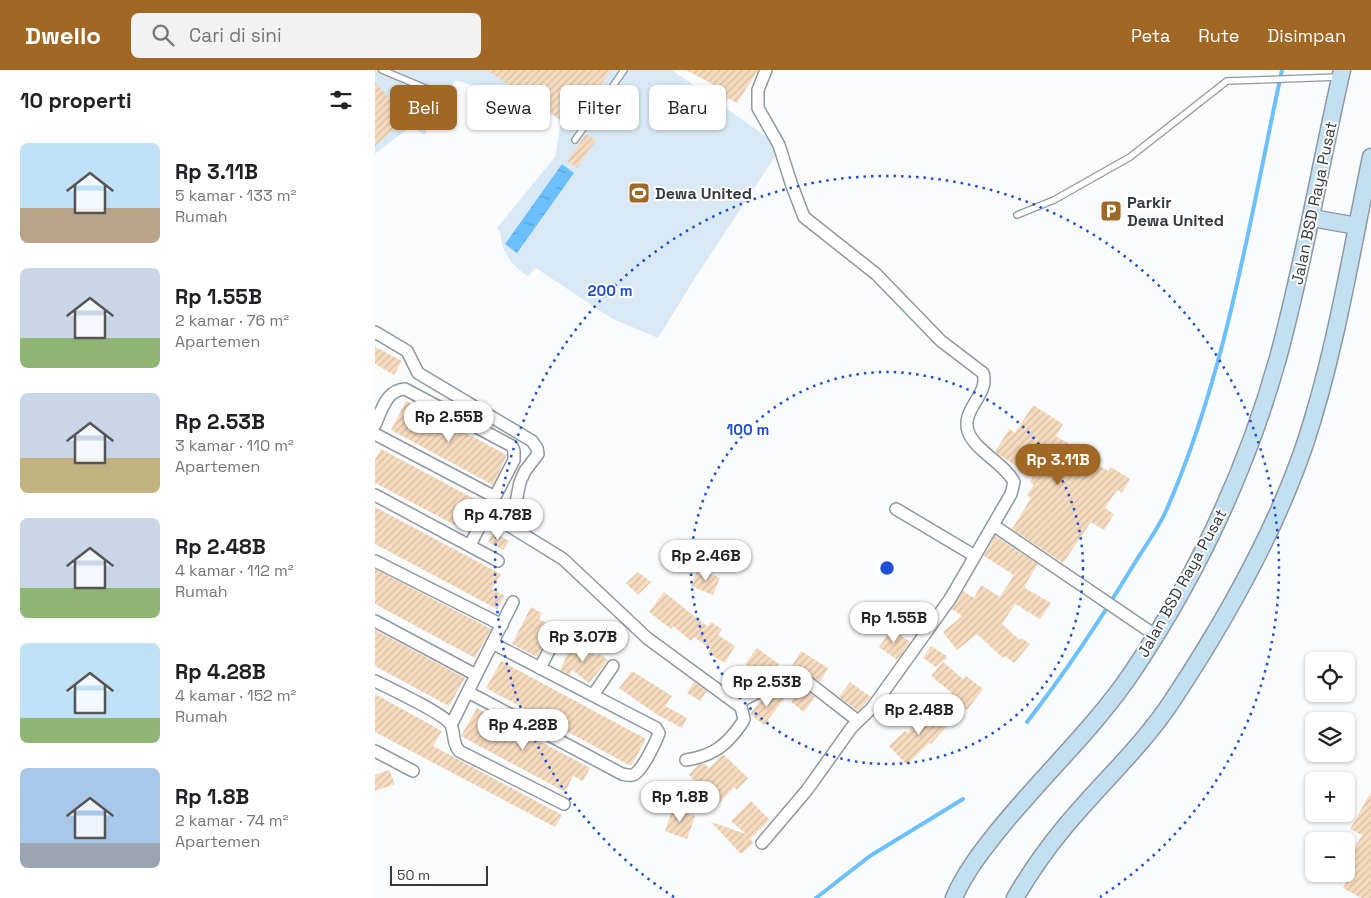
<!DOCTYPE html>
<html lang="id">
<head>
<meta charset="utf-8">
<style>
  body { margin:0; font-family:"Space Grotesk",sans-serif; background:#f2f2f2; color:#202124; height:100vh; display:flex; flex-direction:column; font-size:19px; white-space:nowrap }
  * { box-sizing:border-box; margin:0 }
  p { font-size:16px; color:#757577 }
  .icon { flex:none; width:28px; height:28px; fill:none; stroke:currentColor; stroke-width:2; stroke-linecap:round; stroke-linejoin:round }
  .map { position:relative; flex:1; overflow:hidden }
  .panel { display:flex; flex-direction:column; background:#fff; width:375px }
  .panel>* { flex:none }
  .banner { position:absolute; left:15px; top:15px; width:475px; height:45px; display:flex; gap:10px }
  .tools { position:absolute; left:930px; top:582px; display:grid; gap:10px }
  .tools a { display:grid; place-items:center; width:50px; height:50px; border-radius:8px; background:#fff; box-shadow:0 1px 4px #0004; font-size:25px }
  .scale { position:absolute; left:15px; bottom:12px; width:98px; box-sizing:border-box; padding-left:5px; border:2px solid #35393d; border-top:0; font-size:14px; line-height:18px; white-space:nowrap; color:#35393d; -webkit-text-stroke:4px #fff; paint-order:stroke }
  .price { position:absolute; translate:-50% -42px; padding:0 11px; border-radius:18px; background:#fff; color:#222; font-size:16px; line-height:32px; filter:drop-shadow(0 1px 2px #0008) }
  .price::after { content:''; position:absolute; left:50%; top:30px; width:15px; height:11px; margin-left:-8px; background:inherit; clip-path:polygon(0 0,100% 0,50% 100%) }
  .price.active { background:#a06824; color:#fff }
  ul { padding:0; list-style:none }
  li { display:flex; align-items:center; gap:15px; height:125px; padding:0 20px }
  li span { display:grid; place-items:center; flex:none; width:140px; height:100px; border-radius:8px; color:#555 }
  li>.icon { margin-inline-start:auto }
  span .icon { width:60px; height:60px; fill:#fffc; stroke-width:1 }
  li b { font-size:21px }
  h2 { display:flex; justify-content:space-between; align-items:center; height:60px; padding:0 20px; font-size:21px }
  .tag { padding:0 18px; border-radius:8px; background:#fff; box-shadow:0 1px 4px #0004; font-size:18px; line-height:45px }
  .tag.active { background:#a06824; color:#fff }
  header { display:flex; align-items:center; gap:30px; box-sizing:border-box; height:70px; padding:0 25px; background:#a06824; color:#fff }
  header strong { font-size:24px }
  nav { display:flex; gap:28px; margin-inline-start:auto; font-size:18px }
  .search { width:350px; height:45px; background:#f2f2f2; display:flex; align-items:center; gap:12px; box-sizing:border-box; padding:0 18px; border-radius:8px; color:#757577; font-size:19px }
  main { display:flex; flex:1; min-height:0 }
  .map>svg:first-child { display:block }
  .green { fill:#d9e8f5 }
  .water { fill:url(#water-ripples) }
  .lines { fill:none; stroke-linecap:round; stroke-linejoin:round }
  .stream { stroke:#6cc0fd; stroke-width:4 }
  .building { fill:url(#building-hatch) }
  .service-casing { stroke:#8e98a1; stroke-width:8 }
  .minor-casing { stroke:#8e98a1; stroke-width:14 }
  .secondary-casing { stroke:#8e98a1; stroke-width:19 }
  .service { stroke:#fff; stroke-width:5.5 }
  .minor { stroke:#fff; stroke-width:11 }
  .secondary { stroke:#c3e0f3; stroke-width:16 }
  .ring { fill:none; stroke:#1d4ed8; stroke-width:2.5; stroke-dasharray:2.5 5 }
  .labels { text-anchor:middle; dominant-baseline:central; stroke-width:4; stroke-linejoin:round; paint-order:stroke }
  .poi-label { font-size:16px; font-weight:bold; fill:#35393d; stroke:#fff; text-anchor:start }
  .street-label { font-size:16px; fill:#35393d; stroke:#fff }
  .centre { fill:#1d4ed8; stroke:#fff; stroke-width:2.5 }
  .ring-label { font-size:15px; text-anchor:middle; font-weight:bold; fill:#1d4ed8; stroke:#fff; stroke-width:4; stroke-linejoin:round; paint-order:stroke }
</style>
</head>
<body>
<header>
<strong>Dwello</strong>
<div class="search"><svg class="icon" aria-label="search" viewBox="0 0 24 24"><circle cx="10" cy="10" r="6"/><path d="M15 15l6 6"/></svg>Cari di sini</div>
<nav><a>Peta</a><a>Rute</a><a>Disimpan</a></nav>
</header>
<main>
<section class="panel">
<h2>10 properti<svg class="icon" aria-label="filters" viewBox="0 0 24 24"><path d="M4 7h16M4 17h16"/><circle cx="9" cy="7" r="2"/><circle cx="15" cy="17" r="2"/></svg></h2>
<ul>
<li><span style="background:linear-gradient(#bfe0f5 65%,#b9a48a 0)"><svg class="icon" aria-label="home" viewBox="0 0 24 24"><path d="M3 11l9-7 9 7M6 9v11h12V9"/></svg></span><div><b>Rp 3.11B</b><p>5 kamar · 133 m²</p><p>Rumah</p></div></li>
<li><span style="background:linear-gradient(#c9d6e8 70%,#8fb573 0)"><svg class="icon" aria-label="home" viewBox="0 0 24 24"><path d="M3 11l9-7 9 7M6 9v11h12V9"/></svg></span><div><b>Rp 1.55B</b><p>2 kamar · 76 m²</p><p>Apartemen</p></div></li>
<li><span style="background:linear-gradient(#c9d6e8 65%,#c2b280 0)"><svg class="icon" aria-label="home" viewBox="0 0 24 24"><path d="M3 11l9-7 9 7M6 9v11h12V9"/></svg></span><div><b>Rp 2.53B</b><p>3 kamar · 110 m²</p><p>Apartemen</p></div></li>
<li><span style="background:linear-gradient(#c9d6e8 70%,#8fb573 0)"><svg class="icon" aria-label="home" viewBox="0 0 24 24"><path d="M3 11l9-7 9 7M6 9v11h12V9"/></svg></span><div><b>Rp 2.48B</b><p>4 kamar · 112 m²</p><p>Rumah</p></div></li>
<li><span style="background:linear-gradient(#bfe0f5 75%,#8fb573 0)"><svg class="icon" aria-label="home" viewBox="0 0 24 24"><path d="M3 11l9-7 9 7M6 9v11h12V9"/></svg></span><div><b>Rp 4.28B</b><p>4 kamar · 152 m²</p><p>Rumah</p></div></li>
<li><span style="background:linear-gradient(#a9c7e8 75%,#9aa5b1 0)"><svg class="icon" aria-label="home" viewBox="0 0 24 24"><path d="M3 11l9-7 9 7M6 9v11h12V9"/></svg></span><div><b>Rp 1.8B</b><p>2 kamar · 74 m²</p><p>Apartemen</p></div></li>
</ul>
</section>
<div class="map">
<svg width="996" height="828" viewBox="0 0 996 828">
  <defs>
    <pattern id="water-ripples" width="26" height="14" patternUnits="userSpaceOnUse" patternTransform="scale(1.25)"><rect width="26" height="14" fill="#6cc0fd"/><path d="M2 4q2-2 4 0t4 0M15 11q2-2 4 0t4 0" fill="none" stroke="#5a9dce"/></pattern>
    <pattern id="building-hatch" width="6" height="6" patternUnits="userSpaceOnUse" patternTransform="scale(1.25)"><rect width="6" height="6" fill="#f7dbbf"/><path d="M-1 1l2-2M0 6l6-6M5 7l2-2" fill="none" stroke="#d4bda5"/></pattern>
  </defs>
  <rect width="100%" height="100%" fill="#f9fbfd"/>
  <path class="green" d="M0,0H297L396,70L403,82L320,208L283,268L236,248L161,198L153,206C140,198 131,188 127,173C125,167 127,163 122,158L180,87L186,51L136,17L109,19L81,10L55,45L50,65L36,56L0,84Z"/>
  <polygon class="water" points="187,94 199,103 142,183 130,174"/>
  <g class="lines">
    <g class="stream">
      <path d="M652,652C690,603 724,552 756,499C767,480 782,461 791,441C852,302 875,148 907,0"/>
      <polyline points="441,828 495,786 588,729"/>
    </g>
  </g>
  <g class="building">
    <polygon points="112,0 236,0 197,57"/>
    <polygon points="311,0 383,0 362,33 353,28 351,32 339,26 343,17"/>
    <polygon points="0,12 32,48 0,76"/>
    <polygon points="211,64 221,70 202,98 192,91"/>
    <polygon points="0,277 27,291 19,305 0,294"/>
    <polygon points="31,331 132,385 118,415 16,360"/>
    <polygon points="658,335 688,354 681,366 701,378 697,383 721,398 723,395 733,401 736,397 755,409 747,423 742,420 730,438 739,444 729,460 716,452 688,493 637,459 656,428 652,425 659,415 655,412 658,407 620,382 634,359 640,363"/>
    <polygon points="6,379 107,433 93,462 0,413 0,390"/>
    <polygon points="0,437 126,504 117,519 130,526 122,539 0,474"/>
    <polygon points="118,462 134,471 128,480 113,472"/>
    <polygon points="620,466 663,494 650,515 650,518 676,533 665,549 640,534 627,554 645,570 647,568 655,574 639,593 630,586 628,588 602,564 582,580 568,562 587,546 577,539 588,521 599,528 606,515 625,527 639,505 609,486"/>
    <polygon points="0,499 116,559 100,588 0,534"/>
    <polygon points="323,499 345,508 338,525 316,516"/>
    <polygon points="263,502 276,512 263,525 251,513"/>
    <polygon points="289,522 333,557 336,552 347,559 343,565 360,576 350,593 333,583 336,579 319,567 316,571 298,556 296,559 274,542"/>
    <polygon points="156,537 167,543 164,549 178,556 162,587 137,574"/>
    <polygon points="517,559 535,572 522,590 504,577"/>
    <polygon points="0,560 90,608 74,636 0,596"/>
    <polygon points="198,573 222,586 224,584 233,590 214,613 197,600 195,605 185,600"/>
    <polygon points="556,576 573,587 561,597 548,588"/>
    <polygon points="382,578 404,594 391,610 370,594"/>
    <polygon points="426,581 453,598 445,612 433,603 417,596"/>
    <polygon points="126,591 271,669 256,696 111,618"/>
    <polygon points="568,592 588,609 591,606 608,619 592,640 574,626 577,623 556,606"/>
    <polygon points="257,601 297,626 290,636 312,648 307,658 281,644 244,618"/>
    <polygon points="319,612 332,621 325,631 312,623"/>
    <polygon points="475,612 496,627 483,641 464,627"/>
    <polygon points="427,617 440,627 429,642 416,632"/>
    <polygon points="400,622 409,629 389,655 375,644 387,629"/>
    <polygon points="0,624 67,661 58,676 187,745 180,757 0,662"/>
    <polygon points="555,637 574,654 556,674 554,673 532,695 514,676 530,661 532,663"/>
    <polygon points="102,638 215,698 208,711 198,706 190,722 86,666"/>
    <polygon points="348,684 373,708 362,720 359,717 341,737 329,726 332,723 314,705 323,695 329,693 334,698"/>
    <polygon points="14,700 20,714 0,721 0,705"/>
    <polygon points="996,722 996,828 986,828 968,818 980,795 972,791 987,765 975,759"/>
    <polygon points="376,731 395,750 375,769 379,773 366,784 336,752 371,764 356,751"/>
    <polygon points="298,738 320,746 312,769 290,761"/>
  </g>
  <g class="lines">
    <g class="service-casing">
      <g id="service">
        <polyline points="7,0 55,20"/>
        <polyline points="200,70 249,0"/>
        <polyline points="642,145 679,130 755,87 852,11 963,7"/>
      </g>
    </g>
    <g class="minor-casing">
      <g id="minor">
        <path d="M0,262L32,281L43,303L157,371L162,378L163,384L150,401L145,412L136,457L188,489L272,568L366,637L369,649L367,653C352,675 338,686 311,690"/>
        <path d="M0,355C7,340 11,320 30,319L137,376L139,381V390L95,475"/>
        <polyline points="0,364 120,427"/>
        <polyline points="0,425 123,491"/>
        <polyline points="521,439 600,486"/>
        <polyline points="618,455 780,565"/>
        <polyline points="0,491 127,555"/>
        <polyline points="0,551 101,605"/>
        <polyline points="165,598 182,565"/>
        <path d="M0,611C14,618 70,644 76,655C80,664 77,672 84,681L189,734"/>
        <path d="M93,622L247,704C253,705 258,707 262,702C269,696 281,672 284,663L281,658L117,573"/>
        <polyline points="218,625 238,596"/>
        <polyline points="362,633 416,605 429,609 483,651"/>
        <polyline points="76,655 138,532"/>
        <polyline points="0,681 38,701"/>
        <path d="M387,773L432,720L477,657L497,638L575,529L636,424L639,412C629,393 599,380 593,361C586,339 615,324 608,303L566,271L501,204L429,147L416,113L404,75L383,38V20L391,0"/>
      </g>
    </g>
    <g class="secondary-casing">
      <g id="secondary">
        <polyline points="937,148 982,156"/>
        <path d="M579,828C589,804 606,782 622,762C666,707 719,659 758,601C822,505 872,399 903,288C929,193 945,96 967,0"/>
        <path d="M640,828C654,804 670,781 688,759C723,716 766,678 797,631C850,551 899,465 930,374C961,280 976,183 996,87"/>
      </g>
    </g>
    <use href="#service" class="service"/>
    <use href="#minor" class="minor"/>
    <use href="#secondary" class="secondary"/>
  </g>
  <g class="ring">
    <circle cx="512" cy="498" r="196"/>
    <path d="M299 827A392 392 0 1 1 725 827"/>
  </g>
  <defs>
    <g id="stadium-square" transform="scale(1.125)"><rect x="-9" y="-9" width="18" height="18" rx="4" fill="#a06824" stroke="#fff"/><path d="M0-5a6.5 5 0 1 0 0 10a6.5 5 0 1 0 0-10ZM-3.5-1.8h7v3.6h-7Z" fill="#fff"/></g>
    <g id="parking-square" transform="scale(1.125)"><rect x="-9" y="-9" width="18" height="18" rx="4" fill="#a06824" stroke="#fff"/><path d="M-3.5-5.5H1a3.5 3.5 0 0 1 0 7H-1V5.5H-3.5ZM-1-3.4V-.6H.8a1.4 1.4 0 0 0 0-2.8Z" fill="#fff"/></g>
  </defs>
  <g fill-rule="evenodd">
    <use href="#stadium-square" x="264" y="123"/>
    <use href="#parking-square" x="736" y="141"/>
  </g>
  <g class="labels">
    <g class="poi-label">
      <text x="280" y="123">Dewa United</text>
      <text x="752" y="132">Parkir<tspan x="752" dy="18">Dewa United</tspan></text>
    </g>
    <g class="street-label">
      <text transform="translate(939 133) rotate(-78)">Jalan BSD Raya Pusat</text>
      <text transform="translate(807 513) rotate(-61)">Jalan BSD Raya Pusat</text>
    </g>
  </g>
  <circle cx="512" cy="498" r="8" class="centre"/>
  <g class="ring-label">
    <text x="235" y="226">200 m</text>
    <text x="373" y="365">100 m</text>
  </g>
</svg>
<div class="tools">
<a><svg class="icon" aria-label="locate" viewBox="0 0 24 24"><circle cx="12" cy="12" r="6"/><path d="M12 2v4M12 18v4M2 12h4M18 12h4"/></svg></a>
<a><svg class="icon" aria-label="layers" viewBox="0 0 24 24"><path d="M12 4l9 5-9 5-9-5zM3 14l9 5 9-5"/></svg></a>
<a>+</a>
<a>−</a>
</div>
<div class="scale">50 m</div>
<b class="price" style="left:74px;top:373px">Rp 2.55B</b>
<b class="price active" style="left:683px;top:416px">Rp 3.11B</b>
<b class="price" style="left:123px;top:471px">Rp 4.78B</b>
<b class="price" style="left:331px;top:512px">Rp 2.46B</b>
<b class="price" style="left:519px;top:574px">Rp 1.55B</b>
<b class="price" style="left:208px;top:593px">Rp 3.07B</b>
<b class="price" style="left:392px;top:638px">Rp 2.53B</b>
<b class="price" style="left:544px;top:666px">Rp 2.48B</b>
<b class="price" style="left:148px;top:681px">Rp 4.28B</b>
<b class="price" style="left:305px;top:753px">Rp 1.8B</b>
<div class="banner">
<a class="tag active">Beli</a>
<a class="tag">Sewa</a>
<a class="tag">Filter</a>
<a class="tag">Baru</a>
</div>
</div>
</main>
</body>
</html>
